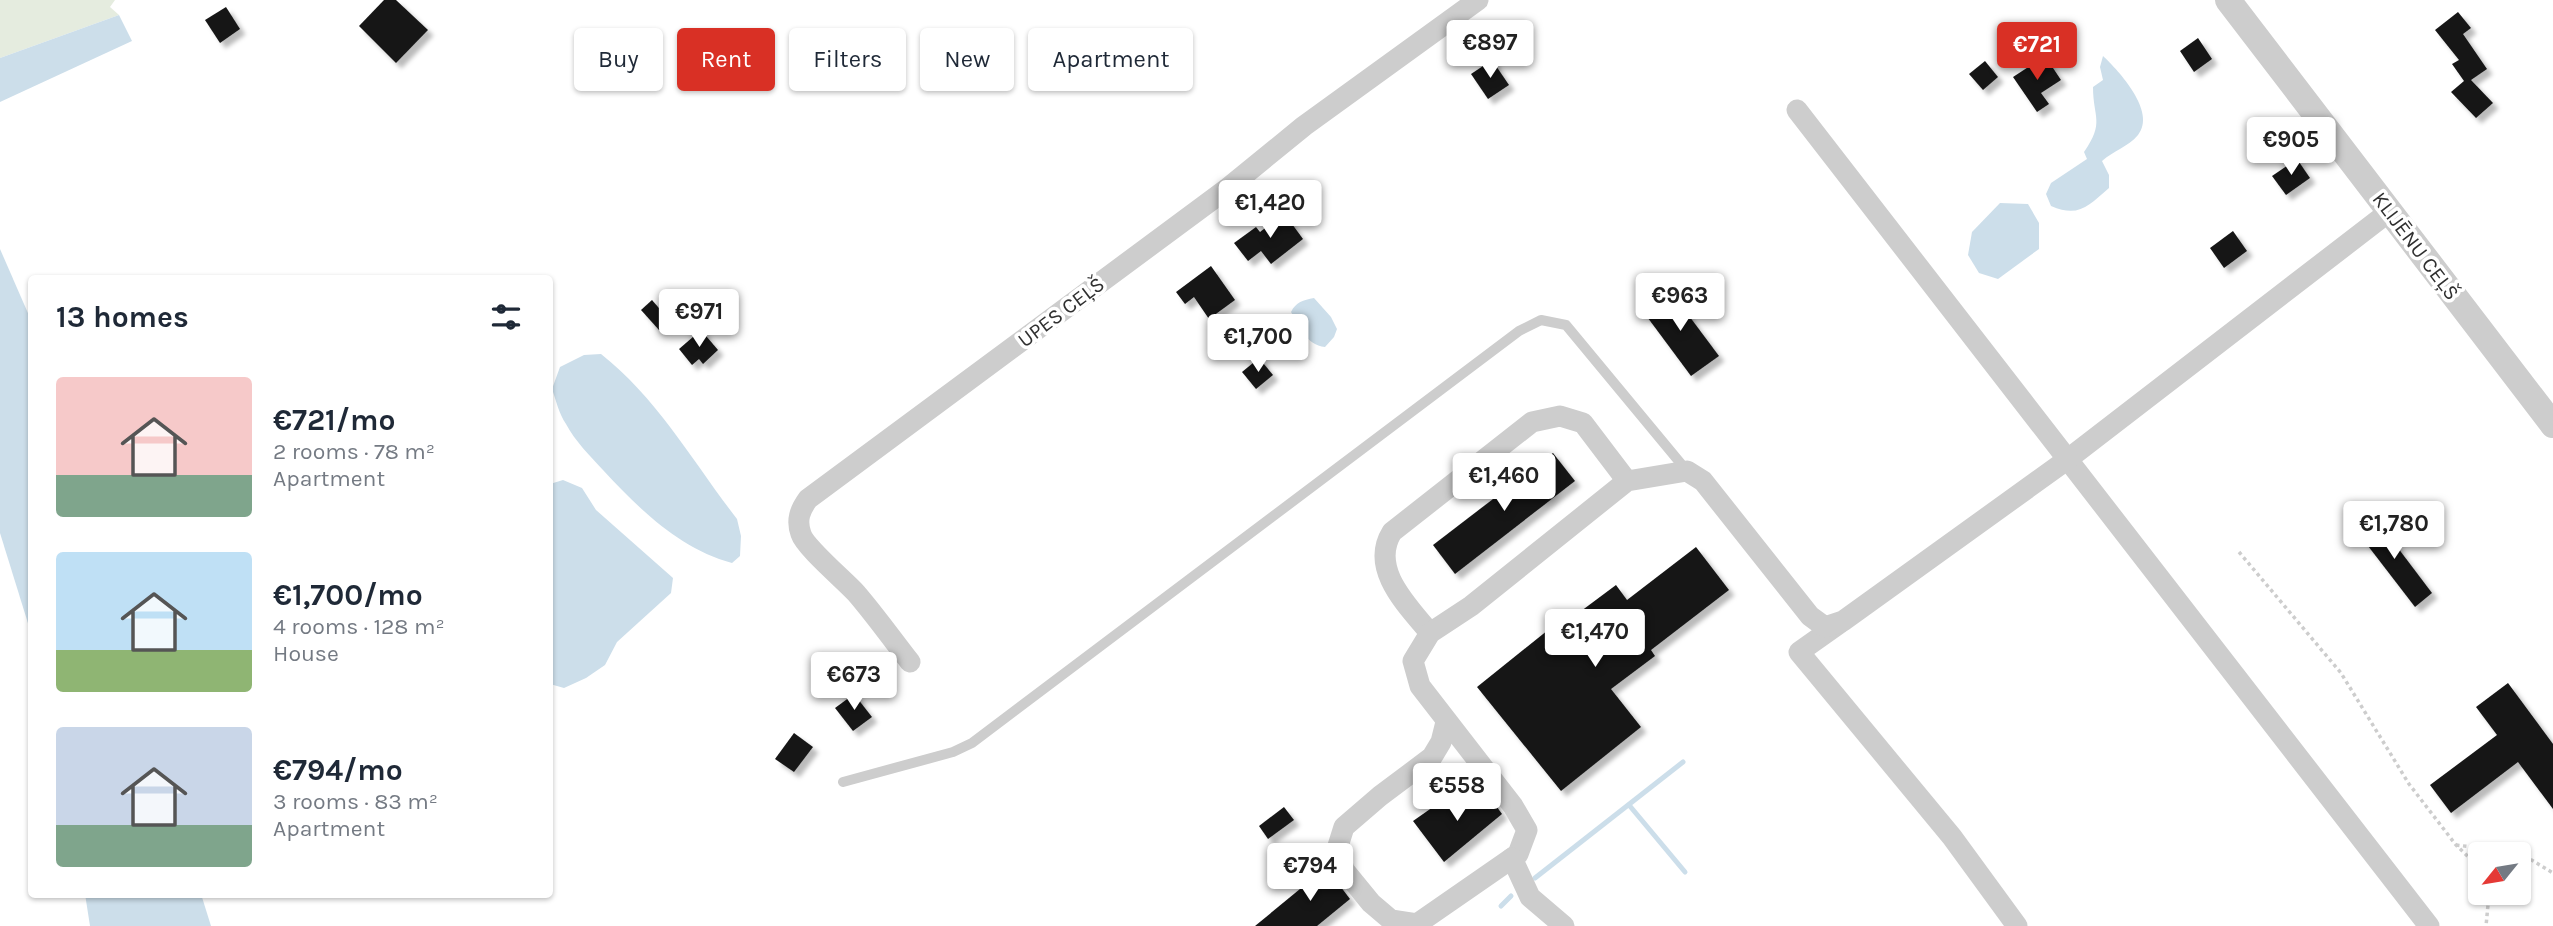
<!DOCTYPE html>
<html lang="en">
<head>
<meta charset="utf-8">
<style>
  body { margin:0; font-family:Karla,sans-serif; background:#f2f2f3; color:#1f2937; height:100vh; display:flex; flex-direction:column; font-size:26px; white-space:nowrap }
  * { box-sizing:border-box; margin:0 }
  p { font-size:23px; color:#747a83 }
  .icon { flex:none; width:38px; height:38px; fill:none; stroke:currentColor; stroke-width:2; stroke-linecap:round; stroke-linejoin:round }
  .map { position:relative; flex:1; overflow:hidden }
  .sheet { position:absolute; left:28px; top:275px; width:525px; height:623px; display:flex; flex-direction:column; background:#fff; border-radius:7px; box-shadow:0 2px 5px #0004 }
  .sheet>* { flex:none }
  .hud { position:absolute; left:574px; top:28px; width:665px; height:63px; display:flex; gap:14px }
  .needle { width:46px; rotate:240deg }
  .controls { position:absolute; left:2468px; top:842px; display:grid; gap:14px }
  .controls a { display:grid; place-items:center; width:63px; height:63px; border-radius:7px; background:#fff; box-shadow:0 2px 5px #0004; font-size:35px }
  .price { position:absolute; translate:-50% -60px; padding:0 16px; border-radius:7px; background:#fff; color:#222; font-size:23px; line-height:46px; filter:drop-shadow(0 2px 4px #0008) }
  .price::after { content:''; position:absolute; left:50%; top:42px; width:21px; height:16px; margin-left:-10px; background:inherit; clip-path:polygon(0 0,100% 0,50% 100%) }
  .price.on { background:#d93025; color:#fff }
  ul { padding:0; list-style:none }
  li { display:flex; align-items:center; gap:21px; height:175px; padding:0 28px }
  li span { display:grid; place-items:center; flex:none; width:196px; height:140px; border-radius:7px; color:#555 }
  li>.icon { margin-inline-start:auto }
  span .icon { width:84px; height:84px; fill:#fffc; stroke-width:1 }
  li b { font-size:30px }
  h2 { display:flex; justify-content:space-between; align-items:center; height:84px; padding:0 28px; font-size:30px }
  .pill { padding:0 24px; border-radius:7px; background:#fff; box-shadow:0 2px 5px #0004; font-size:24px; line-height:63px }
  .pill.on { background:#d93025; color:#fff }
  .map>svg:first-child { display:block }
  .green { fill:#e5ecdf }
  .water { fill:#ccdeea }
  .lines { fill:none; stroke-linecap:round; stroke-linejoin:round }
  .stream { stroke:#ccdeea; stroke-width:5 }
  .building { fill:#171717; filter:url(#shadow) }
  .path { stroke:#cdcdcd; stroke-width:3.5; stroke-dasharray:3.5 3.5; stroke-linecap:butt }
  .service { stroke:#cdcdcd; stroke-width:10 }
  .minor { stroke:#cdcdcd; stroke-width:21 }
  .tertiary { stroke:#cdcdcd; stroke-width:26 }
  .labels { text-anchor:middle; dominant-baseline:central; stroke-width:7; stroke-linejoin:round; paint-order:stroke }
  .street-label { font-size:21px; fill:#303030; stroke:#fff }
</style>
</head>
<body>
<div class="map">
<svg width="2553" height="926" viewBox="0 0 2553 926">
  <defs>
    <filter id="shadow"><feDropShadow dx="5.5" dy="5.5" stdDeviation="2" flood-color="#0004"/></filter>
  </defs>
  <rect width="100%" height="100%" fill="#fff"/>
  <polygon class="green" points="0,0 115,0 110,7 119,15 0,58"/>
  <g class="water">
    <polygon points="119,15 132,41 0,102 0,58"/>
    <path d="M2103,56C2119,71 2157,112 2138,135C2128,147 2113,151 2102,161L2109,175V188C2088,206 2079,218 2051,206L2046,194L2051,183L2087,159L2084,152C2105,122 2093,118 2093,87L2103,80L2100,67Z"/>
    <polygon points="2000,203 2028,204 2039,223 2039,249 1998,279 1979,273 1968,255 1972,232"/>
    <polygon points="0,249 31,320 31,633 0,533"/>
    <path d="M1314,298L1331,317L1337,329L1334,337L1325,347C1306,345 1300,327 1291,312C1296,302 1303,300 1314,298Z"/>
    <path d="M601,354C658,399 693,462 737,519L741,536L740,556L732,563C680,549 639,509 603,470C590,456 575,441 566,424C559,414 556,400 552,389L560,367L584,355Z"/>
    <polygon points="563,480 582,488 596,510 673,578 671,593 617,642 605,665 586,678 564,688 550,684 550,484"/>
    <polygon points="85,894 201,894 211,926 90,926"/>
  </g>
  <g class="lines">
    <g class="stream">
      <polyline points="1629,805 1685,872"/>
      <polyline points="1535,878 1683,762"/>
      <polyline points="1501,906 1511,896"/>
    </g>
  </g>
  <g class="building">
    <polygon points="384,0 396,0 428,30 396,63 359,26"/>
    <polygon points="226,7 240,29 220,43 205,20"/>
    <polygon points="2458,12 2471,28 2463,34 2487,69 2471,80 2493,103 2476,118 2451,92 2464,81 2452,64 2459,60 2435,30"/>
    <polygon points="2198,38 2212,59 2194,72 2180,51"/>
    <polygon points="2045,56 2061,80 2041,93 2049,104 2037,112 2013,77"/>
    <polygon points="1492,60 1509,85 1488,99 1471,74"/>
    <polygon points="1985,61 1998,77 1983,90 1969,74"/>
    <polygon points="2297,159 2310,178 2286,195 2272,176"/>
    <polygon points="1284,213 1303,239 1271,264 1261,251 1248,261 1234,243 1256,227 1260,232"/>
    <polygon points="2233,231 2247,251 2224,268 2210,248"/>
    <polygon points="1211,266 1235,300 1209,319 1194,297 1185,304 1176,292"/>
    <polygon points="1669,289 1719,356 1691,376 1642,310"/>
    <polygon points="652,300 670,321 659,330 641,310"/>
    <polygon points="701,330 718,350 703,364 699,359 692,365 679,349"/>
    <polygon points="1259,358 1273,375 1256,389 1242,372"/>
    <polygon points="1553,453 1575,481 1455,574 1433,545"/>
    <polygon points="2373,515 2432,593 2415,607 2355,529"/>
    <polygon points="1696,547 1729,590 1651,650 1655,656 1611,689 1641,727 1561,791 1477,687 1558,622 1561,626 1616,585 1627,600"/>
    <polygon points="2508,683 2553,744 2553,809 2518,762 2451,813 2430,785 2497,735 2476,707"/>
    <polygon points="854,694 872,717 853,731 835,708"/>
    <polygon points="794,733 813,747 794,772 775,759"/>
    <polygon points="1483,788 1502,814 1444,862 1413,821 1443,800 1452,812"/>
    <polygon points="1284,807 1294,820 1268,839 1259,826"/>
    <polygon points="1328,866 1334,878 1350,899 1317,926 1255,926"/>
  </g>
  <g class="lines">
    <g class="path">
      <polyline points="2239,552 2341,673 2409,784 2456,845 2480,868"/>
      <polyline points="2456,845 2520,853 2553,873"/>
      <polyline points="2485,892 2488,905 2486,926"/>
    </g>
    <polyline class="service" points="843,782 953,752 972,743 1519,331 1541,320 1566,325 1687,471"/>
    <g class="minor">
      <polyline points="1797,110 2429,926"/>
      <polyline points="1840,623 1799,652 1952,837 2017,926"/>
      <path d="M1430,633C1408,606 1369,569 1392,532L1532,422L1560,416L1583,423L1627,481"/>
      <path d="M910,662C892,639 875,615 856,593C844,580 805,547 801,534C796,520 800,510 808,499L1228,188L1304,126L1478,0"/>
      <polyline points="1446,722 1441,742 1432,757 1380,796 1344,827 1338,846 1344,870 1371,903 1391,920 1417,924 1518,854 1527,830 1513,806 1420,686 1413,661 1430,633 1471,606 1627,481 1687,471 1703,481 1810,616 1825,627 1843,621 2068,459 2390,211"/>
      <polyline points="1512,858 1530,897 1564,926"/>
    </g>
    <polyline class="tertiary" points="2228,0 2553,425"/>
  </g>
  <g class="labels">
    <g class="street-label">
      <text transform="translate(2416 246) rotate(53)">KLIJĒNU CEĻŠ</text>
      <text transform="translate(1061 312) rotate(-37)">UPES CEĻŠ</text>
    </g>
  </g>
</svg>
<div class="controls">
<a><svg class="needle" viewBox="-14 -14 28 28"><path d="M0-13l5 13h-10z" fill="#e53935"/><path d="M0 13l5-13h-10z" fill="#747a83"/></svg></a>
</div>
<b class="price" style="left:1490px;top:80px">€897</b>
<b class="price on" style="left:2037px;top:82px">€721</b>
<b class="price" style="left:2291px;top:177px">€905</b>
<b class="price" style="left:1270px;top:240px">€1,420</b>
<b class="price" style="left:1680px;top:333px">€963</b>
<b class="price" style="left:699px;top:349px">€971</b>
<b class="price" style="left:1258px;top:374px">€1,700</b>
<b class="price" style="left:1504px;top:513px">€1,460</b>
<b class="price" style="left:2394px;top:561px">€1,780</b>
<b class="price" style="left:1595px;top:669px">€1,470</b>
<b class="price" style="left:854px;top:712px">€673</b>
<b class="price" style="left:1457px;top:823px">€558</b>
<b class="price" style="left:1310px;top:903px">€794</b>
<div class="hud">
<a class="pill">Buy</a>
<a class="pill on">Rent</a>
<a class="pill">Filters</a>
<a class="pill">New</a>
<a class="pill">Apartment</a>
</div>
<section class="sheet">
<h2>13 homes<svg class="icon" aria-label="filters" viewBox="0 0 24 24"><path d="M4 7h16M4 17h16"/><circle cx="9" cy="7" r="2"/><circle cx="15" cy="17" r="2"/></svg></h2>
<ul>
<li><span style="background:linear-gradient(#f6c9c9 70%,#7fa58c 0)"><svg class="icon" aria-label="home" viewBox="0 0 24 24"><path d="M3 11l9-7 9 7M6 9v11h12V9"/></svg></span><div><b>€721/mo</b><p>2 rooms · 78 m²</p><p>Apartment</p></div></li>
<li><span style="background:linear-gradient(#bfe0f5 70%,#8fb573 0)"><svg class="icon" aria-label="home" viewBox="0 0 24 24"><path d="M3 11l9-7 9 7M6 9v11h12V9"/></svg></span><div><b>€1,700/mo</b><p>4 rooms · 128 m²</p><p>House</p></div></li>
<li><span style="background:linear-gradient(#c9d6e8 70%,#7fa58c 0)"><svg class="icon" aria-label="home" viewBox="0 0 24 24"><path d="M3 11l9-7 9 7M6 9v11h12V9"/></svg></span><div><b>€794/mo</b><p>3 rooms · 83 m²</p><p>Apartment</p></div></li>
</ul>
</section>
</div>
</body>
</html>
